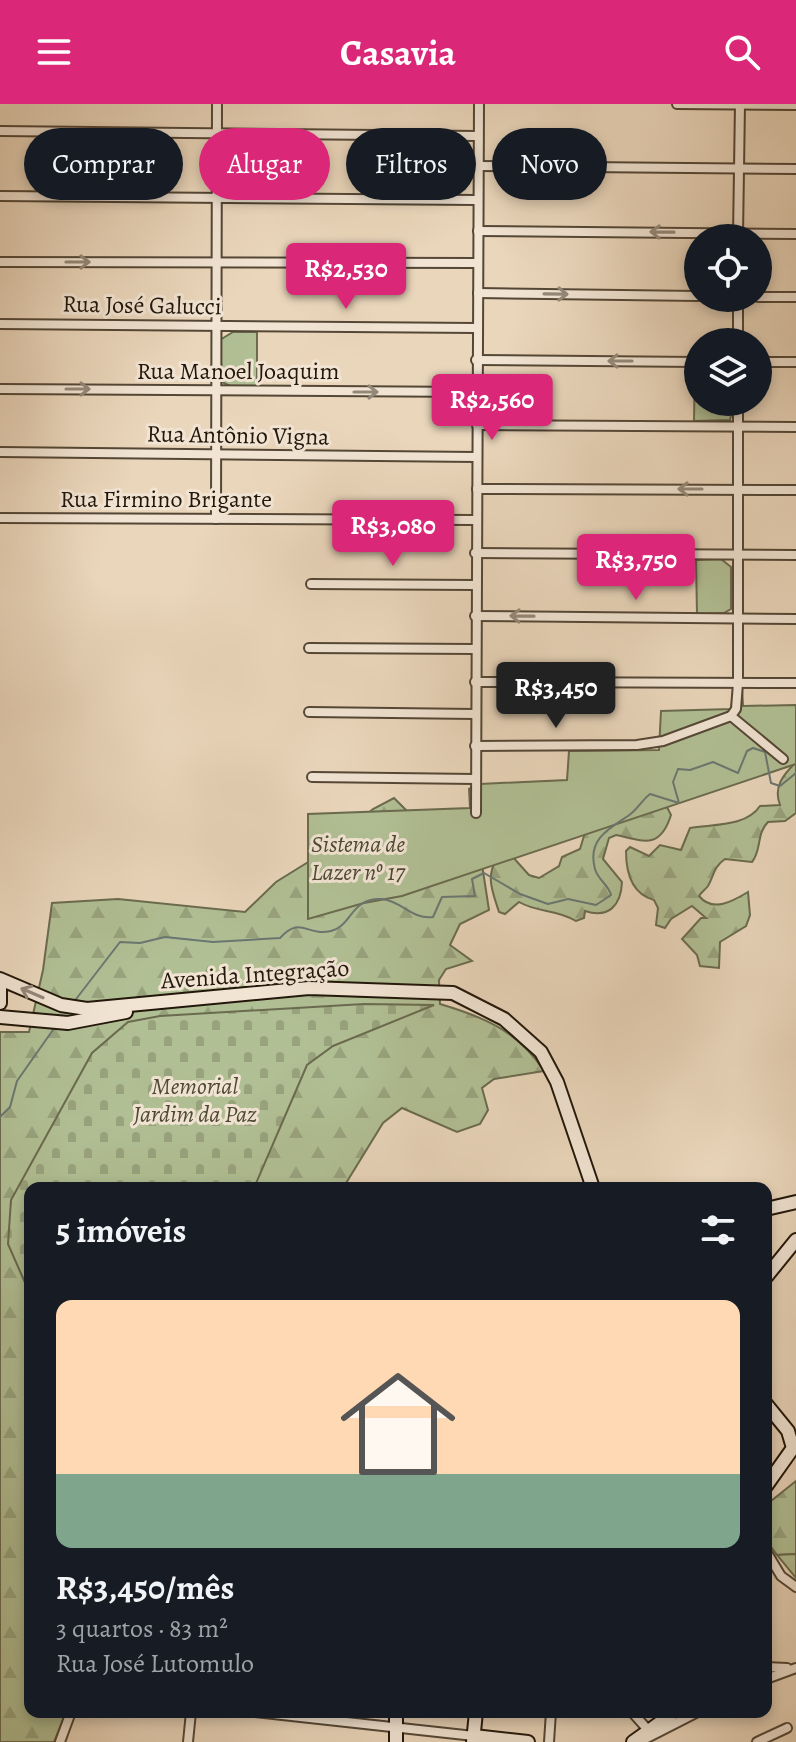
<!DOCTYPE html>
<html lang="pt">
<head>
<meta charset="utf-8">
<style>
  body { margin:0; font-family:Alegreya,serif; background:#20242c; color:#f1f3f6; height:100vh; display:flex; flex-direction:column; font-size:30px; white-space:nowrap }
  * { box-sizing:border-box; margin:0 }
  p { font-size:26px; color:#9ea1a6 }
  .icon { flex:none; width:44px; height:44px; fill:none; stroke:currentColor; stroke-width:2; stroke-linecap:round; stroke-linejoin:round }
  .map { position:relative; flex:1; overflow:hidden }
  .drawer { position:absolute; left:24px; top:1078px; width:748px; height:536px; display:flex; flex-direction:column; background:#171b24; border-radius:16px; box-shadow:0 4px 12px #0003 }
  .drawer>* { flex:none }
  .top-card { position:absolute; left:24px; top:24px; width:748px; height:72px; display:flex; gap:16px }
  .fabs { position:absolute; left:684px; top:120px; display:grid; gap:16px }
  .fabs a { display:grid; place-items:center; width:88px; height:88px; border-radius:50%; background:#171b24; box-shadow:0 4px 12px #0003; font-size:40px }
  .price { position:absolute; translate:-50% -68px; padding:0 18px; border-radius:8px; background:#db2777; color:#fff; font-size:26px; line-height:52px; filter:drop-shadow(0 2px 4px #0008) }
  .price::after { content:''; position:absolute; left:50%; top:48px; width:24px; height:18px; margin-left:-12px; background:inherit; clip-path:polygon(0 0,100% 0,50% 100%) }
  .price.on { background:#222; color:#fff }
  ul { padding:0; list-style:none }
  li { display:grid; align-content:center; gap:16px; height:424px; padding:0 32px }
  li+li { border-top:2px solid #363941 }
  li span { display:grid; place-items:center; height:248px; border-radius:16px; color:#555 }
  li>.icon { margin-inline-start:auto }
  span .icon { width:144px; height:144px; fill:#fffc; stroke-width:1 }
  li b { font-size:34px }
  h2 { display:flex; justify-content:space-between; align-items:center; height:96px; padding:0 32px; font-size:34px }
  .pill { padding:0 28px; border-radius:36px; background:#171b24; box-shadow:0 4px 12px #0003; font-size:28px; line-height:72px }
  .pill.on { background:#db2777; color:#fff }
  header { display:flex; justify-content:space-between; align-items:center; height:104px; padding:0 32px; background:#db2777; color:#fff; font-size:36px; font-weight:700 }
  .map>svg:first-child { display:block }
  .forest { fill:url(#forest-firs); stroke:#6a6b4f; stroke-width:2 }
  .cemetery { fill:url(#cemetery-stones); stroke:#6a6b4f; stroke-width:2 }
  .park { fill:#b1bf94; stroke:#6a6b4f; stroke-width:2 }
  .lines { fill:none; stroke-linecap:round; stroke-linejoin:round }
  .stream { stroke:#6a7772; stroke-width:2 }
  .street-casing { stroke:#544736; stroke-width:12 }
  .secondary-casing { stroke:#22170a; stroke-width:16 }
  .street { stroke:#f1e4d3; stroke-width:8 }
  .secondary { stroke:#f1e4d3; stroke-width:12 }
  .oneway { stroke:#948879 }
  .labels { text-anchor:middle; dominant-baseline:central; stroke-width:6; stroke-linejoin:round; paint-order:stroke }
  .street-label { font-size:24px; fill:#22170a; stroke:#f1e4d3 }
  .park-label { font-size:24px; font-style:italic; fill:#4d4933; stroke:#f1e4d3 }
</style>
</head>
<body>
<header><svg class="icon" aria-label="menu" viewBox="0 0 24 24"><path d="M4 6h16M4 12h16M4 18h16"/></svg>Casavia<svg class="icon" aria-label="search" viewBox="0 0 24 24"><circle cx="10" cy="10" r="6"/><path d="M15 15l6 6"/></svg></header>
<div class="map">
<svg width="796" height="1638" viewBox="0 0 796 1638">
  <defs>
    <pattern id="forest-firs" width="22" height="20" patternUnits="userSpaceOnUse" patternTransform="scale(2)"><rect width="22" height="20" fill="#b1bf94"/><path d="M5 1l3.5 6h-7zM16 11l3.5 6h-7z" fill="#98a37e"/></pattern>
    <pattern id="cemetery-stones" width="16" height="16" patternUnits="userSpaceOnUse" patternTransform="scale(2)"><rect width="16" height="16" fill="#b1bf94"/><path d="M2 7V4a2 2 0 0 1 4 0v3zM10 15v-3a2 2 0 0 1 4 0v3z" fill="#98a37e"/></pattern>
  </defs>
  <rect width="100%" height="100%" fill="#ead6bb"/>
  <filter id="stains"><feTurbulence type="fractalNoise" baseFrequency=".0025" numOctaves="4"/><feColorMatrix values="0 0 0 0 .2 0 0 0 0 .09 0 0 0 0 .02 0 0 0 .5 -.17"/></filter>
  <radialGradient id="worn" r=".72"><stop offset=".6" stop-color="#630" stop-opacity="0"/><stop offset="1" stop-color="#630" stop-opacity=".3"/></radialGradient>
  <g class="forest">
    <path d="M796,658V709L785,717L768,718C756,730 762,746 752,758L725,755C713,763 714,772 708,782C705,786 701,788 699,792C713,809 733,797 748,788L750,811L746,822L720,838L719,864L700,862L697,851L682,835L701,814H706L692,802L671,815L665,824L656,821L658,804L654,796C632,790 626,770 626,747L630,743L649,752L660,741L681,746L690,724C713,720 746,723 760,702L780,701C773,683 783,671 796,658Z"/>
    <path d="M394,694L409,709L475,715L489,806L460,820L450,841L472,857L446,865L439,876L440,900C484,913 518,927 544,967L494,975L482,984L488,1006L480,1020L457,1028L402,1004L383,1019L343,1084H30V1608H66L54,1638H0V928H29L43,866L52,799L118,795L245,808L276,778L313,755L373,705Z"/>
    <path d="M667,703L671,711C660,746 643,737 616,731L609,734L603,755L622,778C621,801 609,815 585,807L584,814L576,817C557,805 538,809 519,798L505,810L499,808C493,789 485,772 497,755L512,752L529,771L539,774L559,762L562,753L580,745L587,722Z"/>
    <polygon points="796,1377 796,1450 777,1451 766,1436 766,1401"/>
  </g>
  <polygon class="cemetery" points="364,900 434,901 333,942 307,961 254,1084 30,1084 30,1190 8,1140 11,1096 92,949 128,918 160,912"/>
  <g class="park">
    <polygon points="233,36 263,36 262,91 232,91 222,86 220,44"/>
    <polygon points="233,228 257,228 257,283 232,283 222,278 220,236"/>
    <polygon points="695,261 698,261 698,298 734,298 730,316 694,317"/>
    <polygon points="721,455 731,463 731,505 724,509 697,510 696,456"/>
    <polygon points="734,583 742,583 743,602 796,601 796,660 402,792 364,799 308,815 308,710 470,704 469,685 480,680 567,676 569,647 659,646 661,607 731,605"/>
    <polygon points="796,1450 796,1474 777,1451"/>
  </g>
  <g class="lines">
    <g class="stream">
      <path d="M73,899L120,838L140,839L165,833L213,838L280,834C301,811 307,833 331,827C352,822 351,793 382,795C402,797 412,816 433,813L442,793L475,792L472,775L484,769L520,790L548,800L568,795L596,801L611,791C608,780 598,776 595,765C587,736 608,725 628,712C637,706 642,696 650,690L679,699L673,678L678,665L690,666L713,658L738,669L747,647L753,644L765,648L771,679L780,682L796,669"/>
      <polyline points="0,1013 10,1003 17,977 55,923"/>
    </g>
    <g class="street-casing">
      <g id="street">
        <polyline points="677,0 796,1"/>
        <polyline points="0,27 478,32"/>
        <polyline points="478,62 796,65"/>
        <polyline points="0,92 477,96"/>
        <polyline points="478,127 796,130"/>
        <polyline points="738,131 740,0"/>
        <polyline points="0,158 477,159"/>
        <polyline points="478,189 698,192"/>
        <polyline points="758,193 796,193"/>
        <polyline points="0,220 476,224"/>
        <polyline points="738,238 738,194"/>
        <polyline points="476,256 698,258"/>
        <polyline points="758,258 796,258"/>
        <polyline points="0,285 476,288"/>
        <polyline points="477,321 796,323"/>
        <polyline points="0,348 476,353"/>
        <polyline points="477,385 796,386"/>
        <polyline points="0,414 475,416"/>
        <polyline points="216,415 217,0"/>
        <polyline points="475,449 796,451"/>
        <polyline points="311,480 475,481"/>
        <polyline points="475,512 796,515"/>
        <polyline points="309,544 474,545"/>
        <polyline points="475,578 796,579"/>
        <polyline points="309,608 475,610"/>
        <polyline points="731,612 736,605 738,579 738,298"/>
        <polyline points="731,612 783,655"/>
        <polyline points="475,642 637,641 663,637 731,612"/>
        <polyline points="312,673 475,675"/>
        <polyline points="476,709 479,0"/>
        <polyline points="766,1447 781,1472 796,1483"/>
        <polyline points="766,1563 787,1564"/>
        <polyline points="766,1575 796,1564"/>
        <polyline points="255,1608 474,1632"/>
        <polyline points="632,1608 649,1627"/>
        <polyline points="645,1635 698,1608"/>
        <polyline points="60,1638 71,1608"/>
        <polyline points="188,1638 191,1608"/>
        <polyline points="549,1638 551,1608"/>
        <polyline points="757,1638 787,1624"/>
      </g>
    </g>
    <g class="secondary-casing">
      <g id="secondary">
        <polyline points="0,875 61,901 87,905 309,884 453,889 504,915 541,948 557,978 593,1084"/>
        <polyline points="0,879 0,899"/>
        <polyline points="0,913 68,919 126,908"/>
        <polyline points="766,1105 796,1098"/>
        <polyline points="766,1173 796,1136"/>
        <polyline points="766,1300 788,1327 793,1344 766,1382"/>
        <polyline points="474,1632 528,1638"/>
        <polyline points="396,1638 396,1608"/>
        <polyline points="473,1638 476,1608"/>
        <polyline points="633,1638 675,1608"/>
      </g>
    </g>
    <use href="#street" class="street"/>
    <use href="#secondary" class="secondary"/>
  </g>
  <defs><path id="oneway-shaft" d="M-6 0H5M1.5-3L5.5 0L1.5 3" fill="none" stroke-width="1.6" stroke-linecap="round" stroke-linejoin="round" transform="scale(2)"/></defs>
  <g class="oneway">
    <use href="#oneway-shaft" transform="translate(662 128) rotate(-179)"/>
    <use href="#oneway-shaft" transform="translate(78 158)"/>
    <use href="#oneway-shaft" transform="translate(556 190) rotate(1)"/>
    <use href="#oneway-shaft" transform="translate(620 257) rotate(-180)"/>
    <use href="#oneway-shaft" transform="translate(78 285)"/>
    <use href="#oneway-shaft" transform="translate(366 288)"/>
    <use href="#oneway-shaft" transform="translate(690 385) rotate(-180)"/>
    <use href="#oneway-shaft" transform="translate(522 512) rotate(-179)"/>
    <use href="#oneway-shaft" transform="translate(32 889) rotate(-157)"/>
  </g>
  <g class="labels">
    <g class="street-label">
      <text transform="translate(142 201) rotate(1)">Rua José Galucci</text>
      <text x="238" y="267">Rua Manoel Joaquim</text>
      <text transform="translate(238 331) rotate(1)">Rua Antônio Vigna</text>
      <text x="166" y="395">Rua Firmino Brigante</text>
      <text transform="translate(255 870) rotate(-4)">Avenida Integração</text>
    </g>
    <g class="park-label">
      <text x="358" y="740">Sistema de<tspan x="358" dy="28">Lazer nº 17</tspan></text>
      <text x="195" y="982">Memorial<tspan x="195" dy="28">Jardim da Paz</tspan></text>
    </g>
  </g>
  <rect width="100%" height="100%" filter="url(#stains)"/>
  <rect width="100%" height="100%" fill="url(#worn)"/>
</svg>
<div class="fabs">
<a><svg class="icon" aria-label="locate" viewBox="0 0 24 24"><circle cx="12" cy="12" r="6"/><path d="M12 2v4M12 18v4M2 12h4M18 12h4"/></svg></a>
<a><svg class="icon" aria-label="layers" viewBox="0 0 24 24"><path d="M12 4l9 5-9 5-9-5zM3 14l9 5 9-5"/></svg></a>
</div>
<b class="price" style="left:346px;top:207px">R$2,530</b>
<b class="price" style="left:492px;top:338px">R$2,560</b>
<b class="price" style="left:393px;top:464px">R$3,080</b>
<b class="price" style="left:636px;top:498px">R$3,750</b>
<b class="price on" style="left:556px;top:626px">R$3,450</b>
<div class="top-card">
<a class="pill">Comprar</a>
<a class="pill on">Alugar</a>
<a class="pill">Filtros</a>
<a class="pill">Novo</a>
</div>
<section class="drawer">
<h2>5 imóveis<svg class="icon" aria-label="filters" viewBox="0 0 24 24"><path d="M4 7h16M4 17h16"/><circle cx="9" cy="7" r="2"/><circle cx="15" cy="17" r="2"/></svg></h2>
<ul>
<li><span style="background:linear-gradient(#ffd9b3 70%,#7fa58c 0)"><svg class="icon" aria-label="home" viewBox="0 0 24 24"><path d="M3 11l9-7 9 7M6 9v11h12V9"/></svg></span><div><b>R$3,450/mês</b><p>3 quartos · 83 m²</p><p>Rua José Lutomulo</p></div></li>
</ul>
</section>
</div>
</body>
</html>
